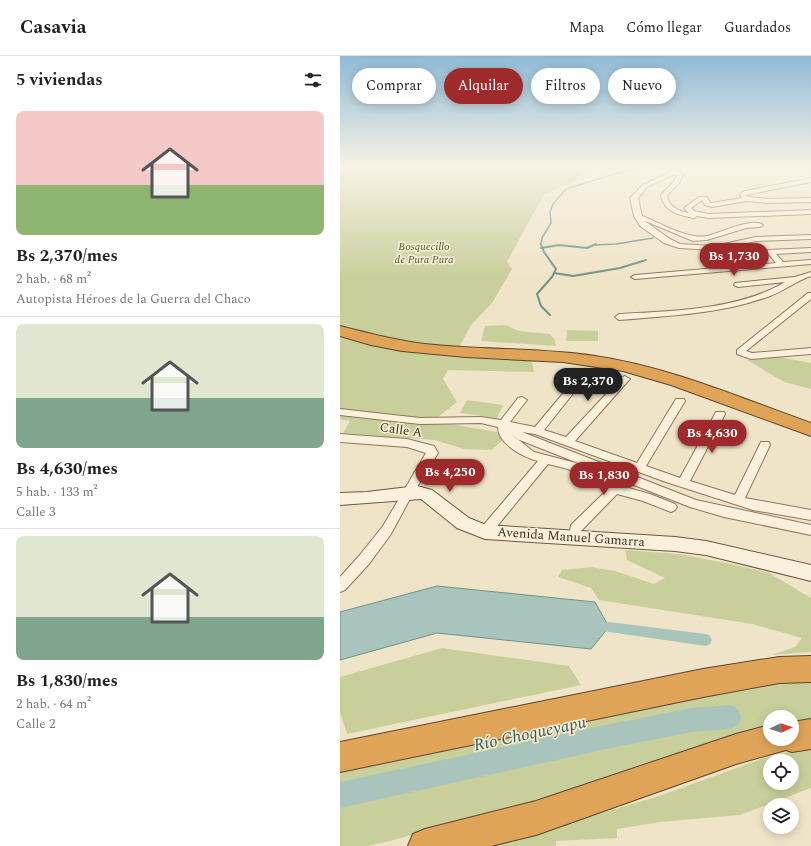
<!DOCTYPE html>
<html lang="es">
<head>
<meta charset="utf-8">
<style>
  body { margin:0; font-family:Spectral,serif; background:#f2f2f2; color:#202124; height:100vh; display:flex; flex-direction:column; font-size:15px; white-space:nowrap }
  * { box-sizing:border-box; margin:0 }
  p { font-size:13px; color:#757577 }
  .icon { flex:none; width:22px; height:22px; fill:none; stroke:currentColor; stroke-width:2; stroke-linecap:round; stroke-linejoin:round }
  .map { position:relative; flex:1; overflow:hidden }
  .sheet { display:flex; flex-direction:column; background:#fff; width:340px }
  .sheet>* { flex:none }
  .banner { position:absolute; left:12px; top:12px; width:380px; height:36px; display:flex; gap:8px }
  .needle { width:26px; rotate:86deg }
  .fabs { position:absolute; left:423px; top:654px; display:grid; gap:8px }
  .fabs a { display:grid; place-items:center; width:36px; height:36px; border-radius:50%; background:#fff; box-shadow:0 2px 10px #0003; font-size:20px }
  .price { position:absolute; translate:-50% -34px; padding:0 9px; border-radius:14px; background:#9e2a2b; color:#fff; font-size:13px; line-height:26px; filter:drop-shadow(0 1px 2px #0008) }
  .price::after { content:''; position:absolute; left:50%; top:24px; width:12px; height:9px; margin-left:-6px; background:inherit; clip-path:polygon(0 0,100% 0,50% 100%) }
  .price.on { background:#222; color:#fff }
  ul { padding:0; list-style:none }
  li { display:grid; align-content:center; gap:8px; height:212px; padding:0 16px }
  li+li { border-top:1px solid #e0e0e0 }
  li span { display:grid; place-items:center; height:124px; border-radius:8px; color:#555 }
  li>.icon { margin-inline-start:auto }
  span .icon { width:72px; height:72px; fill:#fffc; stroke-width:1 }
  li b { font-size:17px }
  h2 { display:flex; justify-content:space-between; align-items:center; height:48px; padding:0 16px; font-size:17px }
  .pill { padding:0 14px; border-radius:18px; background:#fff; box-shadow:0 2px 10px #0003; font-size:14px; line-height:36px }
  .pill.on { background:#9e2a2b; color:#fff }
  header { display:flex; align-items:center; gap:24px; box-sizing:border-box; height:56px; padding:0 20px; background:#fff; border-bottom:1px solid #e0e0e0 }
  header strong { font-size:19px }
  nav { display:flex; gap:22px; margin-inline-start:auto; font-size:14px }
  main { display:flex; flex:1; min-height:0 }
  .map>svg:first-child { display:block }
  .green { fill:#c9cf9b; fill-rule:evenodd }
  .water { fill:#a9c4bc; stroke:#6f938a }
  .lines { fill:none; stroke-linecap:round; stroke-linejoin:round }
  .stream-far1 { stroke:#6f938a; stroke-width:1.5 }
  .stream { stroke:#6f938a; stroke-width:2 }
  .canal { fill:#a9c4bc; fill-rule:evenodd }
  .river { fill:#a9c4bc; fill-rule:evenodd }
  .minor-casing { stroke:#8d765c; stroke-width:2 }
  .tertiary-casing { stroke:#8d765c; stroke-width:2 }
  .secondary-casing { stroke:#6f573f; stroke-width:2 }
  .motorway-casing { stroke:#5b4430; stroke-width:2 }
  .minor { fill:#faf1dc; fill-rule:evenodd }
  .tertiary { fill:#faf1dc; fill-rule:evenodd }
  .secondary { fill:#faf1dc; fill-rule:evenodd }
  .motorway { fill:#e0a458; fill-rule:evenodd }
  .labels { text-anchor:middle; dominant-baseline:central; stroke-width:3; stroke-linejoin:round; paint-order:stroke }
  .far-park-label { font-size:11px; font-style:italic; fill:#4d5a26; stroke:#f7eed8 }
  .street-label { font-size:13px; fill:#3d2e20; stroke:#f7eed8 }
  .near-water-label { font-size:17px; font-style:italic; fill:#2f5d5a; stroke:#f7eed8 }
</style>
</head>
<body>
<header>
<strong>Casavia</strong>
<nav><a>Mapa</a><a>Cómo llegar</a><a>Guardados</a></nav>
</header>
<main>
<section class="sheet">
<h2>5 viviendas<svg class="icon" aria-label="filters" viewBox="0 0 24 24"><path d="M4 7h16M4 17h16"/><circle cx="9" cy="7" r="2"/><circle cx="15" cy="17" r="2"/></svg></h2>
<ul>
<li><span style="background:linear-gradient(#f6c9c9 60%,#8fb573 0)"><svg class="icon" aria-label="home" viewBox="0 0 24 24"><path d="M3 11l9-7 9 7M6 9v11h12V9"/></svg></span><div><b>Bs 2,370/mes</b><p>2 hab. · 68 m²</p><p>Autopista Héroes de la Guerra del Chaco</p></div></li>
<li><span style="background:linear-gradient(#dfe7d0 60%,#7fa58c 0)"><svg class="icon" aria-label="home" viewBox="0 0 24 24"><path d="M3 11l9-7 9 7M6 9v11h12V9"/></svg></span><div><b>Bs 4,630/mes</b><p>5 hab. · 133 m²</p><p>Calle 3</p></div></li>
<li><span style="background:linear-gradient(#dfe7d0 65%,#7fa58c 0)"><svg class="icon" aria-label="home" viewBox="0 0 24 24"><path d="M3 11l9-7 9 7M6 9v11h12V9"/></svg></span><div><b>Bs 1,830/mes</b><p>2 hab. · 64 m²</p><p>Calle 2</p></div></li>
</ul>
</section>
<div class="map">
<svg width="471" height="790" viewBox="0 0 471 790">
  <rect width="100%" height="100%" fill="#f0e4c8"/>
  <g class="green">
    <polygon points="0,111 250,111 233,126 204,138 167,206 172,213 152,247 131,269 114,301 192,305 194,316 108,314 103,323 117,346 93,365 157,376 162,385 151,394 124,393 95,384 3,377 10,365 0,363"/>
    <polygon points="166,269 179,275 210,278 215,284 216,290 141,285 145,270"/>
    <polygon points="227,274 258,275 258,285 226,285"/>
    <polygon points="434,300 471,307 471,333 444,326 407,304"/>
    <polygon points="127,344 163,349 157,362 120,357"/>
    <polygon points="285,494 339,498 386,507 429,517 471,542 471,596 431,599 455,591 462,582 412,568 259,544 251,532 218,521 222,514 251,511 275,515 314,528 325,522 287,504"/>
    <polygon points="102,592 229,610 241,629 7,678 0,656 0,621"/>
    <polygon points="471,623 471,669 452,671 452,661 430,661 430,675 275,723 50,785 27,790 0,790 0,748 315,681 399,667 393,653 356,656 0,728 0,713 387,634 456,624"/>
    <path d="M471,691V732L400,759L320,766L277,773V782L216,785V790H150L319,740L424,702ZM430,705H452V727H430Z"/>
  </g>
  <polygon class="water" points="97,530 255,546 269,571 251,593 97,577 0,604 0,556"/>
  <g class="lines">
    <g class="stream-far1">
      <polyline points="0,112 11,111"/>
      <polyline points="201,189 202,182 211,167 210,156 213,148 226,133 287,114 306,111"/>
      <polyline points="254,189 276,188 313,182"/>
    </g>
    <g class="stream">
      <polyline points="201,188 204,196 216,213 212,221 197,238 201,250 210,259"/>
      <polyline points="201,192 219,189 247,192 256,188"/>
      <polyline points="214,217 233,220 280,212 306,204"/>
    </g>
    <polygon class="canal" points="269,566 366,578 370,580 372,584 370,588 366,590 269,576 265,575 263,571 265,567"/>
    <polygon class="river" points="390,649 398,653 402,661 398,669 390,673 352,676 271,692 0,752 0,726 271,668 352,652"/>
    <g class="minor-casing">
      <g id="minor">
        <path d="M335,114L343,119L340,126L327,139C329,151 338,155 349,157L344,152L359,141H367L370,147H372L402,142L400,138L405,135L471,122V126L406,139L408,141L429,143L471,142V146L429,147L406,145L372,151L365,149L362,144L351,152L354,155L368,158L471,154V158L368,162L357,160L354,162C339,159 324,156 321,139L335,124L337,120L332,116Z"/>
        <path d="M296,159H300C318,166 348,184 367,180C380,177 413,161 423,169L420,171L406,172L367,184L353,185L296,161Z"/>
        <polygon points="471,192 471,196 436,198 443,206 471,204 471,208 295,223 291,221 295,219 436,207 427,196 428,194"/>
        <path d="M471,216V220C456,225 444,235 430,240C381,258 330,260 279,264L275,261L279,258C331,255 399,254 445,226L398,231L394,229L395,227L455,221Z"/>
        <polygon points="468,237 471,237 471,243 406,295 412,297 471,292 471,298 411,303 397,298 397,294"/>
        <path d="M285,320L290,323L288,325L235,385L297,407L336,343H344L345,345L306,410L340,422L376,356H384L385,358L350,425L395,439L421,386H429L430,389L405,442L471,454V464L413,454L326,426L195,378L182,376L356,444L471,469V479L384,461L350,451L177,383L171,378L194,396L236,407L278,429L310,438L335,448L337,451L335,454L331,456L303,445L277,438L241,475L239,485L235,486L231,485L229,481L231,469L267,434L228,413L208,408L149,480L145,481L141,480L139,476L141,472L198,405C183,401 158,388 158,371L141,367L80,368L0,359V353L80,362L141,361L161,364L178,342L182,341L187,344L170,366L195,371L231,328L234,327L239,330L204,374L226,381L282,321Z"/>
        <polygon points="0,378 67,383 94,390 98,397 72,439 51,478 29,508 5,534 0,536 0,521 19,500 43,470 86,397 67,391 0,386"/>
      </g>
    </g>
    <g class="tertiary-casing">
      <polygon id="tertiary" points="333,111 339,111 337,117 307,131 298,142 302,160 306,166 330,183 340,188 374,190 416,181 471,179 471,183 416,185 374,194 339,192 324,187 300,170 294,160 290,142 303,129 332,115"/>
    </g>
    <g class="secondary-casing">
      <polygon id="secondary" points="77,430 92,434 129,462 146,469 335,481 366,485 471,509 471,525 366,499 335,495 145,483 117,472 81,443 0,449 0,437 27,436"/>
    </g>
    <g class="motorway-casing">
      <g id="motorway">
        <path d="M0,270C32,278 62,286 95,289C148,294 202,292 255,300C330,311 400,342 471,367V380L331,329L283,315L223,306L126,301L62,295L31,289L0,280Z"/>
        <polygon points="471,600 471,626 439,627 363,641 0,716 0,686 363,613 439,601"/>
        <polygon points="471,663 471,693 452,696 446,694 396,708 196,779 151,790 68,790 73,778 85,773 196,745 396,678 430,669 430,683 452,683 452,666"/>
      </g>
    </g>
    <use href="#minor" class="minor"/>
    <use href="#tertiary" class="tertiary"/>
    <use href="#secondary" class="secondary"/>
    <use href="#motorway" class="motorway"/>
  </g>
  <linearGradient id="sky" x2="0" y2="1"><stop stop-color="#8fbad6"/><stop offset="0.5" stop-color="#f8f3e6"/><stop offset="1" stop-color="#f8f3e6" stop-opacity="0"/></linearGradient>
  <rect width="471" height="221" fill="url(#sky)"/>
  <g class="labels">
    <g class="far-park-label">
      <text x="84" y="190">Bosquecillo<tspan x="84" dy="13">de Pura Pura</tspan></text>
    </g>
    <g class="street-label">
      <text transform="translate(61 374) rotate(8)">Calle A</text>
      <text transform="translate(231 481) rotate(4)">Avenida Manuel Gamarra</text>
    </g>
    <g class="near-water-label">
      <text transform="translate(190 678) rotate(-12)">Río Choqueyapu</text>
    </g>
  </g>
</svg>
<div class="fabs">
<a><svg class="needle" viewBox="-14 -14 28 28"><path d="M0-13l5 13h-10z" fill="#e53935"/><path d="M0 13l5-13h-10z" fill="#757577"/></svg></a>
<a><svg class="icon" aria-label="locate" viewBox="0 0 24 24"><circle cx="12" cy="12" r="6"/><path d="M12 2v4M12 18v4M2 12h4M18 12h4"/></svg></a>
<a><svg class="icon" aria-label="layers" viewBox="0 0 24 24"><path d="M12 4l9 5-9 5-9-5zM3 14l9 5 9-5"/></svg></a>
</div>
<b class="price" style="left:394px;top:221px">Bs 1,730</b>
<b class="price on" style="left:248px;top:346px">Bs 2,370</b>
<b class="price" style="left:372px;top:398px">Bs 4,630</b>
<b class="price" style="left:110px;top:437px">Bs 4,250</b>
<b class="price" style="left:264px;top:440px">Bs 1,830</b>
<div class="banner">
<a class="pill">Comprar</a>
<a class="pill on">Alquilar</a>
<a class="pill">Filtros</a>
<a class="pill">Nuevo</a>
</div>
</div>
</main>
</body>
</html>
